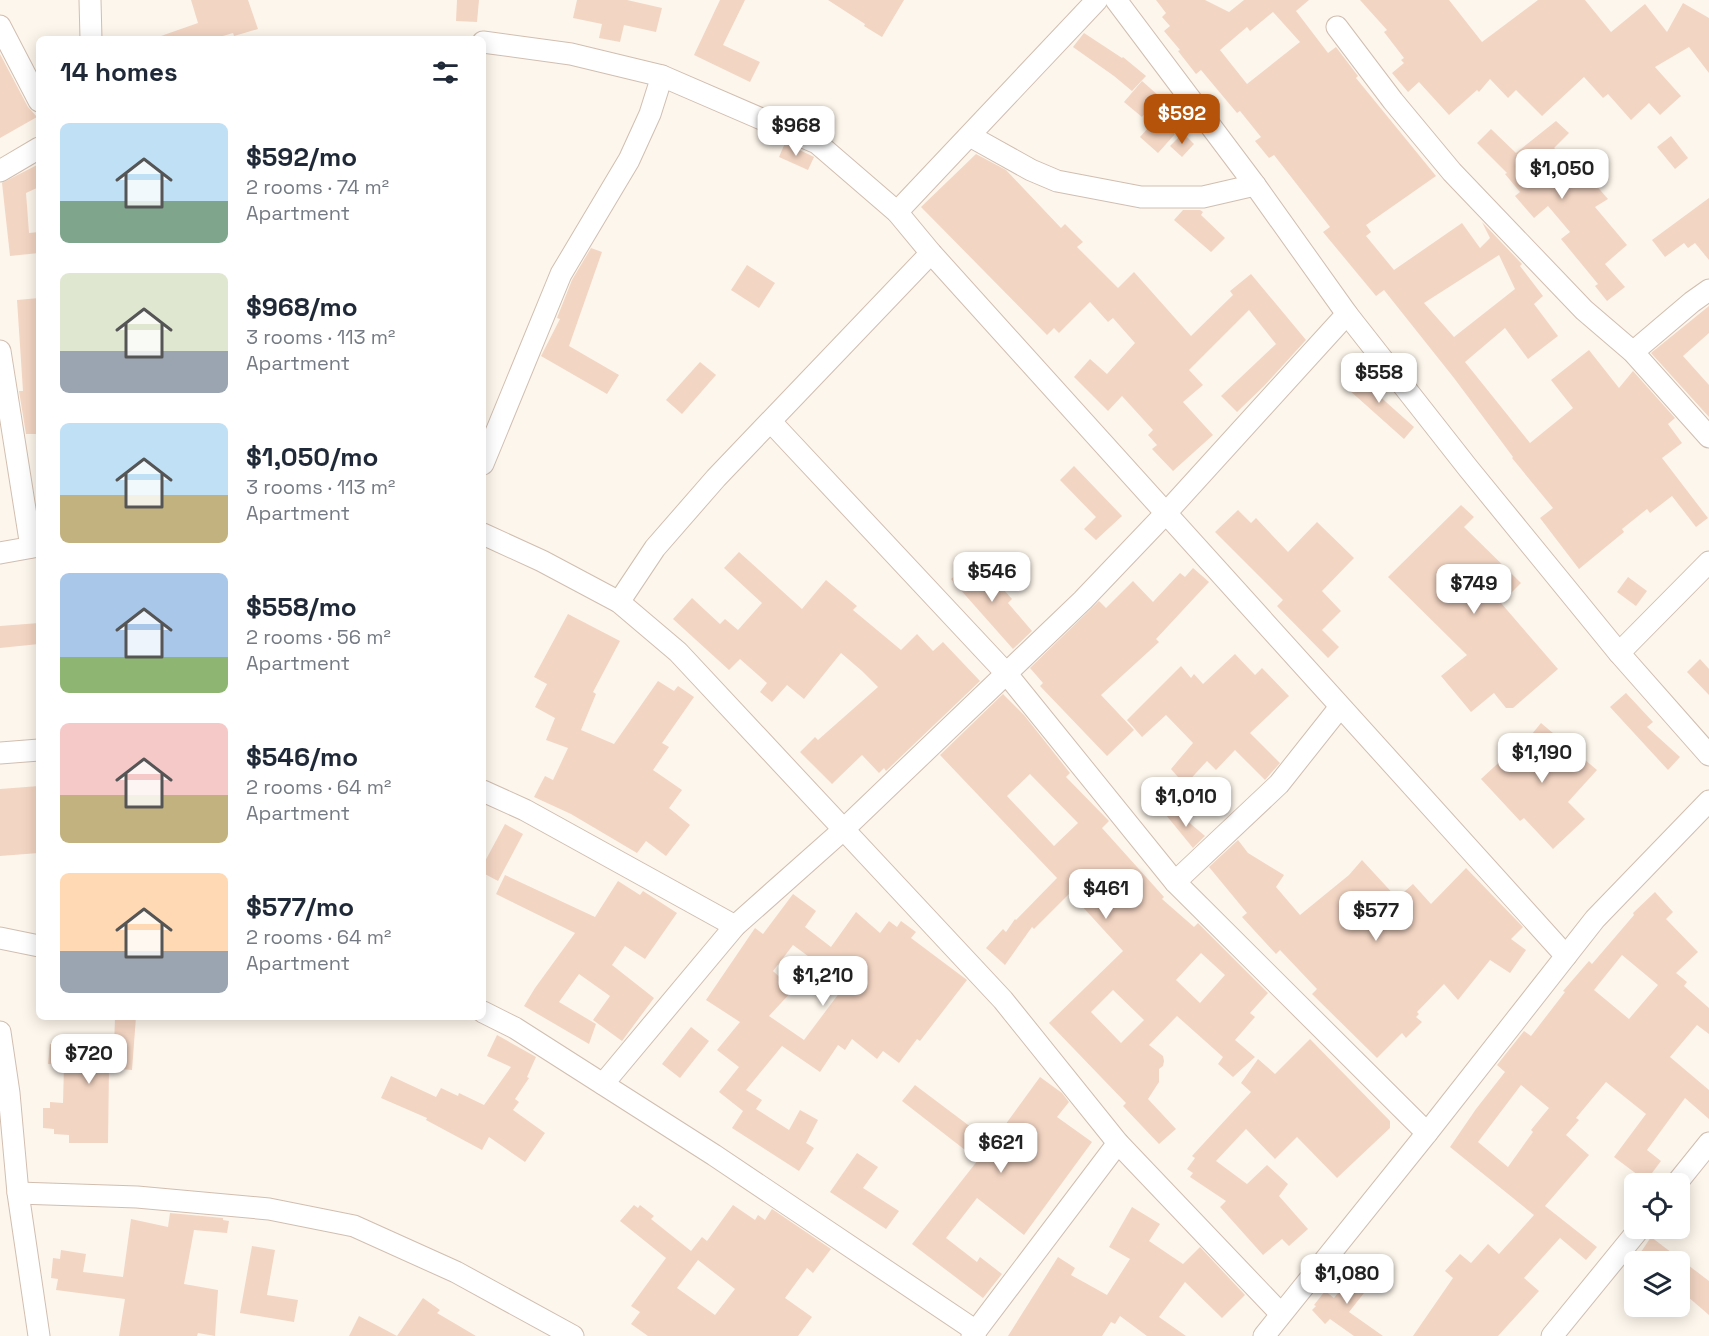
<!DOCTYPE html>
<html lang="en">
<head>
<meta charset="utf-8">
<style>
  body { margin:0; font-family:"Space Grotesk",sans-serif; background:#f6f6f7; color:#1f2937; height:100vh; display:flex; flex-direction:column; font-size:22px; white-space:nowrap }
  * { box-sizing:border-box; margin:0 }
  p { font-size:20px; color:#747a83 }
  .icon { flex:none; width:33px; height:33px; fill:none; stroke:currentColor; stroke-width:2; stroke-linecap:round; stroke-linejoin:round }
  .map { position:relative; flex:1; overflow:hidden }
  .sheet { position:absolute; left:36px; top:36px; width:450px; height:984px; display:flex; flex-direction:column; background:#fff; border-radius:9px; box-shadow:0 3px 15px #0003 }
  .sheet>* { flex:none }
  .fabs { position:absolute; left:1624px; top:1173px; display:grid; gap:12px }
  .fabs a { display:grid; place-items:center; width:66px; height:66px; border-radius:9px; background:#fff; box-shadow:0 3px 15px #0003; font-size:30px }
  .price { position:absolute; translate:-50% -51px; padding:0 14px; border-radius:12px; background:#fff; color:#222; font-size:20px; line-height:39px; filter:drop-shadow(0 2px 3px #0008) }
  .price::after { content:''; position:absolute; left:50%; top:36px; width:18px; height:14px; margin-left:-9px; background:inherit; clip-path:polygon(0 0,100% 0,50% 100%) }
  .price.active { background:#b45309; color:#fff }
  ul { padding:0; list-style:none }
  li { display:flex; align-items:center; gap:18px; height:150px; padding:0 24px }
  li span { display:grid; place-items:center; flex:none; width:168px; height:120px; border-radius:9px; color:#555 }
  li>.icon { margin-inline-start:auto }
  span .icon { width:72px; height:72px; fill:#fffc; stroke-width:1 }
  li b { font-size:26px }
  h2 { display:flex; justify-content:space-between; align-items:center; height:72px; padding:0 24px; font-size:26px }
  .map>svg:first-child { display:block }
  .building { fill:#f3d5c3; fill-rule:evenodd }
  .lines { fill:none; stroke-linecap:round; stroke-linejoin:round }
  .minor-casing { stroke:#d1beb0; stroke-width:23 }
  .minor { stroke:#fff; stroke-width:21 }
</style>
</head>
<body>
<div class="map">
<svg width="1709" height="1336" viewBox="0 0 1709 1336">
  <rect width="100%" height="100%" fill="#fdf6ec"/>
  <g class="building">
    <polygon points="191,0 248,0 258,29 234,36 233,33 213,39 161,39 161,36 198,23"/>
    <polygon points="457,0 479,0 477,22 456,21"/>
    <polygon points="577,0 627,0 662,8 656,32 624,25 620,42 599,38 602,24 573,18"/>
    <polygon points="720,0 745,0 723,45 760,62 750,82 694,55"/>
    <polygon points="828,0 904,0 882,37 864,26 865,24"/>
    <path d="M1156,0H1205L1229,12L1244,0H1309L1296,11L1328,53L1336,47L1358,76L1356,78L1436,176L1366,225L1371,232L1366,236L1394,270L1462,223L1480,248L1490,238L1482,222L1522,264L1520,266L1543,296L1534,304L1558,336L1528,359L1505,328L1465,362L1530,443L1573,408L1551,380L1589,350L1619,388L1633,371L1675,418L1668,424L1682,443L1662,458L1708,518L1696,527L1672,496L1650,513L1647,509L1622,529L1624,532L1579,569L1540,518L1553,508L1512,458L1513,457L1454,378L1384,290L1376,296L1323,232L1330,227L1274,155L1269,158L1255,141L1261,137L1240,111L1237,113L1201,70L1196,74L1178,51L1180,50L1164,31L1170,26L1162,17L1166,13ZM1273,12L1300,42L1247,84L1220,50L1247,27L1250,31ZM1499,255L1515,289L1454,337L1424,303Z"/>
    <polygon points="1360,0 1449,0 1482,42 1538,0 1585,0 1611,32 1645,4 1667,32 1683,3 1709,18 1709,73 1689,47 1655,67 1681,96 1660,115 1649,103 1631,120 1608,94 1603,98 1584,77 1542,116 1516,90 1508,98 1490,79 1479,92 1477,90 1449,115 1419,82 1408,92 1392,73 1404,63 1401,60 1404,58 1384,32 1387,30"/>
    <polygon points="1084,33 1122,58 1123,57 1146,76 1132,91 1114,76 1073,47"/>
    <polygon points="0,54 28,107 37,117 0,138"/>
    <polygon points="1142,81 1159,96 1142,117 1124,102"/>
    <polygon points="1157,118 1175,134 1158,153 1140,137"/>
    <polygon points="1556,121 1569,133 1554,148 1594,183 1608,199 1595,207 1627,245 1605,264 1625,287 1607,301 1595,286 1598,284 1561,239 1570,232 1548,206 1534,218 1515,196 1520,192 1505,174 1507,173 1477,143 1491,129 1516,153"/>
    <polygon points="1183,133 1194,144 1182,157 1170,146"/>
    <polygon points="1671,136 1688,158 1675,169 1657,147"/>
    <polygon points="785,143 814,157 808,170 779,157"/>
    <polygon points="976,154 1006,170 1061,228 1065,224 1083,242 1077,247 1118,288 1134,272 1191,336 1233,295 1230,291 1251,274 1306,340 1264,386 1237,412 1221,396 1276,344 1249,310 1189,370 1203,385 1183,402 1213,435 1173,471 1152,449 1157,445 1148,435 1153,430 1122,396 1108,411 1074,377 1090,359 1107,374 1135,343 1113,318 1108,322 1090,302 1059,333 1054,328 1047,335 921,207"/>
    <polygon points="39,164 39,187 26,193 29,233 39,232 39,253 10,256 2,183"/>
    <polygon points="1709,198 1709,260 1695,243 1688,248 1684,243 1665,257 1652,240"/>
    <polygon points="1183,210 1200,210 1203,212 1201,215 1225,238 1211,252 1174,220"/>
    <polygon points="591,248 602,252 569,346 619,375 607,394 541,356 560,319 557,318 572,280"/>
    <polygon points="747,265 775,283 759,308 731,290"/>
    <polygon points="39,298 39,434 26,434 19,391 23,391 17,300"/>
    <polygon points="1709,306 1709,333 1683,356 1709,385 1709,417 1651,353"/>
    <polygon points="700,362 716,375 682,414 666,400"/>
    <polygon points="1359,371 1379,390 1377,394 1414,427 1404,439 1348,389 1348,382"/>
    <polygon points="1074,466 1122,516 1096,540 1084,529 1096,517 1060,480"/>
    <polygon points="1461,505 1474,517 1464,527 1521,583 1501,603 1558,669 1513,708 1506,708 1494,693 1471,712 1441,676 1467,655 1388,577"/>
    <polygon points="1238,510 1251,523 1256,518 1288,552 1317,522 1354,558 1322,591 1341,611 1322,630 1339,647 1328,658 1277,606 1283,600 1215,532"/>
    <polygon points="739,552 802,609 826,580 857,606 853,610 901,650 917,634 933,651 943,642 980,681 886,771 884,768 879,773 862,755 832,784 800,752 815,737 818,740 878,687 862,671 841,653 804,699 787,685 772,702 760,692 767,683 740,659 729,670 673,619 692,598 720,624 725,619 738,630 762,603 724,568"/>
    <polygon points="976,559 1012,599 1008,603 1032,631 1013,649 951,579"/>
    <polygon points="1193,568 1209,582 1156,639 1159,642 1101,695 1134,730 1107,756 1040,686 1043,683 1030,668 1099,601 1106,608 1133,581 1153,602 1180,573 1185,577"/>
    <polygon points="1628,577 1647,591 1636,606 1617,592"/>
    <polygon points="568,614 620,641 593,692 596,694 581,730 614,744 658,681 674,691 678,686 694,697 662,743 669,747 653,770 682,790 669,808 690,825 666,856 646,841 637,853 571,814 534,797 545,776 553,780 568,748 546,740 555,718 535,707 547,684 534,677"/>
    <polygon points="39,623 39,644 0,648 0,626"/>
    <polygon points="1235,654 1255,675 1262,668 1289,696 1250,733 1280,763 1265,780 1235,750 1216,770 1207,761 1185,785 1171,769 1193,743 1166,715 1142,737 1127,720 1181,666 1191,678 1194,674 1203,684"/>
    <polygon points="1700,659 1709,669 1709,695 1687,672"/>
    <polygon points="1626,693 1653,722 1647,727 1680,757 1668,770 1610,707"/>
    <path d="M1003,694L1024,715L1070,773L1066,777L1109,821L1102,828L1164,897L1162,899L1194,927L1198,923L1268,993L1250,1013L1255,1017L1235,1040L1255,1057L1233,1077L1218,1064L1223,1057L1177,1016L1149,1045L1163,1056L1164,1061L1163,1066L1159,1069V1082L1148,1099L1176,1129L1159,1144L1123,1106L1126,1103L1049,1023L1123,951L1070,893L1034,929L1032,927L1005,965L986,948L1003,929L1006,932L1015,919L1016,920L1057,878L940,755ZM1030,774L1078,823L1054,846L1007,796ZM1201,953L1225,975L1200,1003L1176,980ZM1113,990L1144,1020L1121,1043L1091,1012Z"/>
    <polygon points="1541,723 1597,770 1568,802 1585,819 1553,849 1524,818 1520,821 1481,779 1520,743 1523,745"/>
    <polygon points="39,786 39,853 0,856 0,789"/>
    <polygon points="1172,808 1205,836 1193,848 1166,815"/>
    <polygon points="505,824 523,834 498,881 483,873 483,865"/>
    <polygon points="1238,840 1248,853 1284,875 1276,887 1300,915 1349,875 1362,860 1397,898 1413,884 1431,904 1466,868 1523,927 1511,939 1526,950 1510,973 1490,960 1458,1000 1444,984 1417,1012 1419,1014 1416,1017 1422,1022 1406,1038 1402,1033 1377,1058 1312,994 1317,989 1280,950 1276,954 1242,917 1247,913 1209,867"/>
    <polygon points="505,875 595,917 618,881 640,895 643,891 677,913 645,959 625,946 612,965 654,998 622,1041 593,1020 610,996 579,974 559,1002 596,1024 589,1044 524,1006 535,988 575,933 496,894"/>
    <path d="M1655,892L1673,912L1666,919L1698,952L1676,973L1687,982L1684,986L1709,1008V1034L1697,1025L1670,1057L1709,1090V1119L1685,1098L1647,1150L1661,1161L1646,1181L1614,1157L1646,1114L1606,1082L1576,1118L1579,1120L1566,1135L1589,1155L1545,1206L1597,1247L1586,1260L1560,1238L1524,1278L1539,1291L1498,1336H1413L1453,1278L1445,1271L1460,1254L1471,1263L1488,1244L1499,1254L1534,1215L1450,1147L1476,1109L1505,1072L1497,1065L1524,1031L1531,1036L1565,992L1563,991L1589,961L1592,964L1634,915L1633,913ZM1622,955L1658,985L1629,1019L1594,990ZM1521,1085L1549,1108L1531,1130L1533,1132L1508,1167L1478,1142Z"/>
    <path d="M793,894L816,911L805,927L831,947L856,912L880,933L889,921L897,927L901,921L916,932L911,938L967,980L920,1041L917,1039L899,1063L883,1051L877,1059L852,1039L845,1050L838,1045L820,1072L782,1046L746,1090L762,1100L756,1109L789,1130L800,1110L818,1120L806,1143L814,1148L799,1171L732,1128L743,1111L719,1092L739,1067L717,1050L740,1022L706,1000L755,928L763,934ZM793,945L846,984L804,1040L769,1016L793,990L773,971Z"/>
    <polygon points="115,1017 136,1017 132,1070 109,1068 108,1143 69,1143 69,1135 54,1134 54,1129 43,1128 43,1108 50,1108 50,1102 63,1103 64,1065 48,1064 50,1044 114,1049"/>
    <polygon points="691,1027 709,1041 680,1078 662,1064"/>
    <polygon points="497,1035 536,1057 527,1077 529,1078 515,1099 519,1102 513,1110 545,1133 525,1162 489,1137 482,1150 426,1120 427,1118 381,1098 391,1076 436,1097 441,1088 458,1096 459,1093 484,1105 511,1067 487,1056"/>
    <polygon points="1310,1039 1390,1121 1390,1128 1337,1178 1297,1137 1275,1159 1246,1129 1216,1161 1247,1184 1267,1165 1288,1184 1279,1196 1308,1229 1289,1246 1282,1239 1263,1255 1220,1207 1226,1201 1190,1177 1193,1173 1187,1169 1195,1158 1192,1156 1251,1092 1241,1083 1258,1059 1275,1074"/>
    <polygon points="1040,1077 1062,1093 1069,1102 1057,1117 1092,1142 1024,1235 977,1198 946,1238 977,1262 980,1257 1002,1274 983,1298 912,1244 978,1160 902,1101 915,1085 992,1143"/>
    <polygon points="857,1153 878,1167 863,1188 899,1211 886,1229 830,1192"/>
    <path d="M634,1205L638,1208L640,1205L654,1216L651,1219L691,1251L702,1237L707,1241L733,1205L755,1220L758,1215L765,1220L772,1209L831,1249L813,1273L807,1268L785,1298L812,1317L798,1336H648L631,1324L640,1312L631,1306L666,1258L620,1221ZM698,1260L735,1289L715,1315L677,1288Z"/>
    <polygon points="1132,1207 1160,1224 1149,1241 1183,1264 1200,1247 1245,1295 1222,1318 1185,1282 1159,1317 1186,1336 1147,1336 1120,1316 1115,1324 1111,1322 1102,1336 1008,1336 1058,1257 1075,1268 1071,1275 1107,1295 1130,1259 1109,1247"/>
    <polygon points="170,1213 223,1218 223,1220 229,1221 227,1233 194,1230 184,1284 218,1290 215,1336 198,1333 197,1336 119,1336 125,1299 56,1290 58,1279 51,1278 53,1258 60,1259 61,1250 86,1254 83,1272 123,1277 131,1219 168,1227"/>
    <polygon points="1651,1237 1709,1281 1709,1315 1680,1290 1680,1262 1647,1262 1639,1255"/>
    <polygon points="252,1246 275,1250 267,1295 298,1300 294,1322 240,1313"/>
    <polygon points="1358,1267 1375,1279 1349,1312 1383,1336 1354,1336 1330,1319 1325,1324 1312,1310 1316,1306 1314,1305 1325,1291 1334,1298"/>
    <polygon points="423,1298 440,1310 437,1313 476,1336 349,1336 359,1316 397,1336"/>
  </g>
  <g class="lines">
    <g class="minor-casing">
      <g id="minor">
        <polyline points="90,0 91,39"/>
        <polyline points="1116,0 1255,185 1347,314 1468,468 1619,653 1709,755"/>
        <polyline points="0,26 39,101"/>
        <polyline points="1337,27 1393,101 1452,172 1584,310 1633,352 1709,437"/>
        <polyline points="483,42 571,54 662,76 817,143 897,212 931,253 1566,956"/>
        <polyline points="970,136 1031,170 1057,181 1141,197 1203,197 1255,185"/>
        <polyline points="0,171 39,148"/>
        <polyline points="897,212 1097,0"/>
        <polyline points="0,351 31,547"/>
        <polyline points="1633,352 1692,302 1709,290"/>
        <polyline points="771,422 1006,673 1175,882 1427,1133"/>
        <polyline points="483,464 561,274 629,160 650,114 662,76"/>
        <polyline points="483,534 542,561 619,602 678,652 1003,1000 1118,1143 1281,1314"/>
        <polyline points="0,553 39,546"/>
        <polyline points="619,602 655,548 716,478 931,253"/>
        <polyline points="1619,653 1709,562"/>
        <polyline points="0,753 39,750"/>
        <polyline points="483,791 525,810 735,926"/>
        <polyline points="1175,882 1279,784 1340,707"/>
        <polyline points="0,938 39,946"/>
        <polyline points="483,1012 515,1028 714,1155 976,1331"/>
        <polyline points="0,1032 9,1093 18,1193 39,1336"/>
        <polyline points="603,1084 735,926 843,830 1083,600 1166,513 1347,314"/>
        <polyline points="1676,1184 1709,1143"/>
        <polyline points="18,1193 137,1197 269,1209 354,1226 456,1272 573,1336"/>
        <polyline points="972,1336 1118,1143"/>
        <polyline points="1264,1336 1427,1133 1595,919 1709,801"/>
        <polyline points="1552,1336 1640,1228"/>
      </g>
    </g>
    <use href="#minor" class="minor"/>
  </g>
</svg>
<div class="fabs">
<a><svg class="icon" aria-label="locate" viewBox="0 0 24 24"><circle cx="12" cy="12" r="6"/><path d="M12 2v4M12 18v4M2 12h4M18 12h4"/></svg></a>
<a><svg class="icon" aria-label="layers" viewBox="0 0 24 24"><path d="M12 4l9 5-9 5-9-5zM3 14l9 5 9-5"/></svg></a>
</div>
<b class="price active" style="left:1182px;top:145px">$592</b>
<b class="price" style="left:796px;top:157px">$968</b>
<b class="price" style="left:1562px;top:200px">$1,050</b>
<b class="price" style="left:1379px;top:404px">$558</b>
<b class="price" style="left:992px;top:603px">$546</b>
<b class="price" style="left:1474px;top:615px">$749</b>
<b class="price" style="left:1542px;top:784px">$1,190</b>
<b class="price" style="left:1186px;top:828px">$1,010</b>
<b class="price" style="left:1106px;top:920px">$461</b>
<b class="price" style="left:1376px;top:942px">$577</b>
<b class="price" style="left:823px;top:1007px">$1,210</b>
<b class="price" style="left:89px;top:1085px">$720</b>
<b class="price" style="left:1001px;top:1174px">$621</b>
<b class="price" style="left:1347px;top:1305px">$1,080</b>
<section class="sheet">
<h2>14 homes<svg class="icon" aria-label="filters" viewBox="0 0 24 24"><path d="M4 7h16M4 17h16"/><circle cx="9" cy="7" r="2"/><circle cx="15" cy="17" r="2"/></svg></h2>
<ul>
<li><span style="background:linear-gradient(#bfe0f5 65%,#7fa58c 0)"><svg class="icon" aria-label="home" viewBox="0 0 24 24"><path d="M3 11l9-7 9 7M6 9v11h12V9"/></svg></span><div><b>$592/mo</b><p>2 rooms · 74 m²</p><p>Apartment</p></div></li>
<li><span style="background:linear-gradient(#dfe7d0 65%,#9aa5b1 0)"><svg class="icon" aria-label="home" viewBox="0 0 24 24"><path d="M3 11l9-7 9 7M6 9v11h12V9"/></svg></span><div><b>$968/mo</b><p>3 rooms · 113 m²</p><p>Apartment</p></div></li>
<li><span style="background:linear-gradient(#bfe0f5 60%,#c2b280 0)"><svg class="icon" aria-label="home" viewBox="0 0 24 24"><path d="M3 11l9-7 9 7M6 9v11h12V9"/></svg></span><div><b>$1,050/mo</b><p>3 rooms · 113 m²</p><p>Apartment</p></div></li>
<li><span style="background:linear-gradient(#a9c7e8 70%,#8fb573 0)"><svg class="icon" aria-label="home" viewBox="0 0 24 24"><path d="M3 11l9-7 9 7M6 9v11h12V9"/></svg></span><div><b>$558/mo</b><p>2 rooms · 56 m²</p><p>Apartment</p></div></li>
<li><span style="background:linear-gradient(#f6c9c9 60%,#c2b280 0)"><svg class="icon" aria-label="home" viewBox="0 0 24 24"><path d="M3 11l9-7 9 7M6 9v11h12V9"/></svg></span><div><b>$546/mo</b><p>2 rooms · 64 m²</p><p>Apartment</p></div></li>
<li><span style="background:linear-gradient(#ffd9b3 65%,#9aa5b1 0)"><svg class="icon" aria-label="home" viewBox="0 0 24 24"><path d="M3 11l9-7 9 7M6 9v11h12V9"/></svg></span><div><b>$577/mo</b><p>2 rooms · 64 m²</p><p>Apartment</p></div></li>
</ul>
</section>
</div>
</body>
</html>
